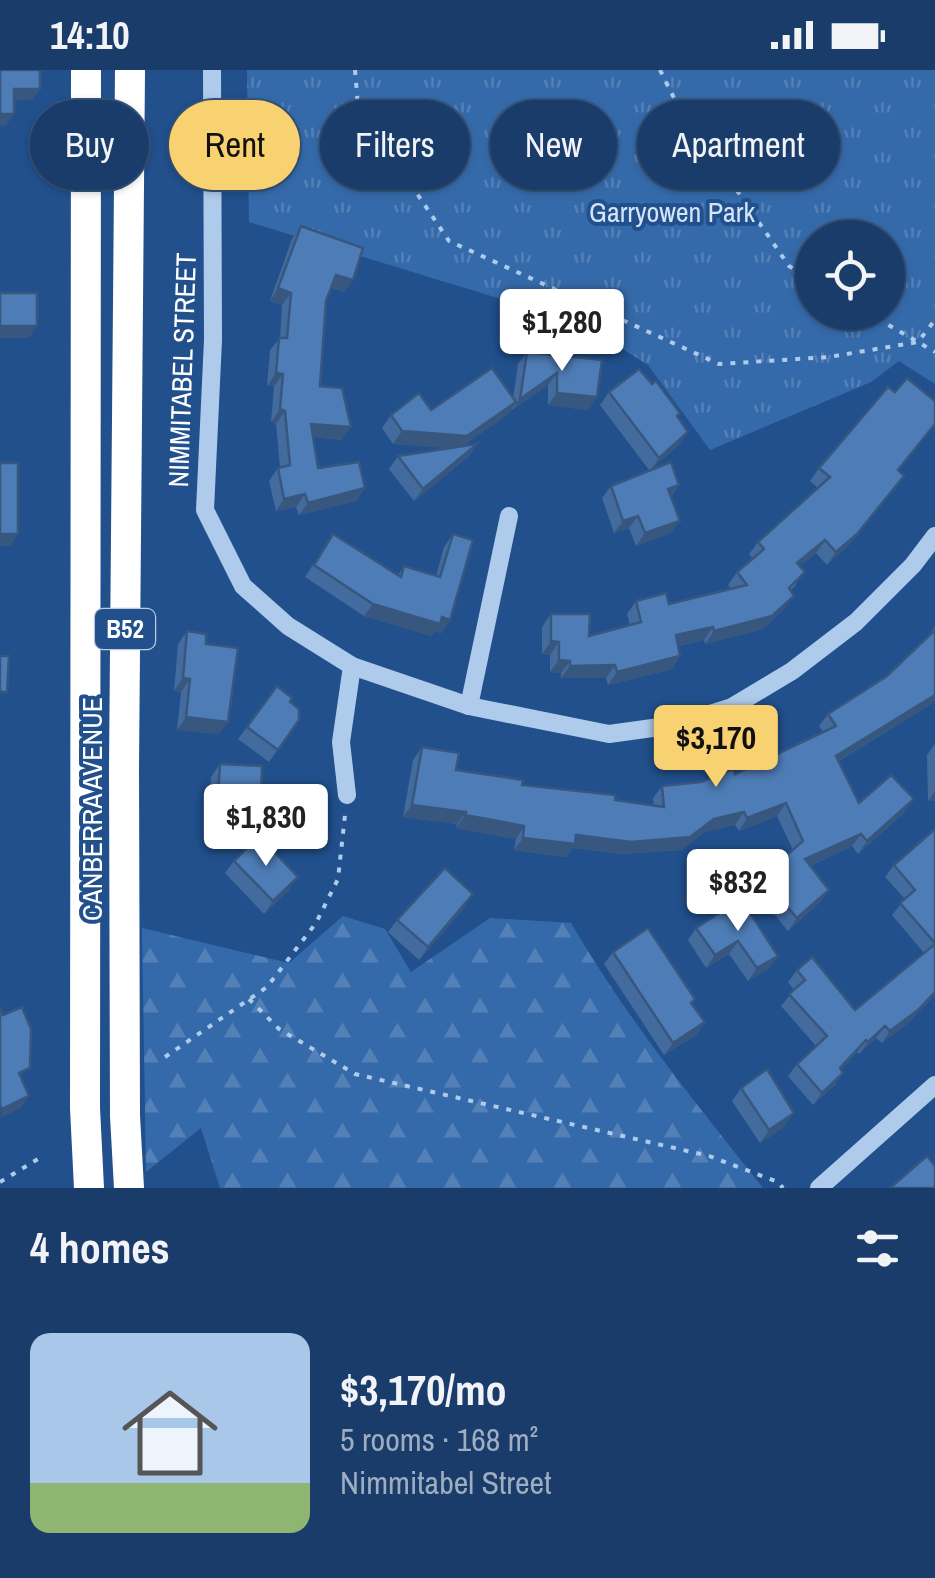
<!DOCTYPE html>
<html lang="en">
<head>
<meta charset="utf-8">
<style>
  body { margin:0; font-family:"Archivo Narrow",sans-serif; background:#224370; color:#f1f3f6; height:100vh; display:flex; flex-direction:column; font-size:38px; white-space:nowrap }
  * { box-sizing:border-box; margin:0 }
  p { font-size:32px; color:#9fadc1 }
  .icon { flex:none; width:55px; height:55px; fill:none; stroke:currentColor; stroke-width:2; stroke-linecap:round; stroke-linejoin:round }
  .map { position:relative; height:1118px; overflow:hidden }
  .panel { display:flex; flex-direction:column; background:#193c6a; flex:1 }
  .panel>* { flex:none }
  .hud { position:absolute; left:30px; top:30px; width:875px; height:90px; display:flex; gap:20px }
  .controls { position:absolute; left:795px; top:150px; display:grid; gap:20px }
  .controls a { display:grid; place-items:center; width:110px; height:110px; border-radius:50%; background:#193c6a; box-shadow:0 2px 8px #0004,0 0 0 2px #37567e; font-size:50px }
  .price { position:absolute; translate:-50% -85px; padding:0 22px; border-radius:10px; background:#fff; color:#222; font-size:32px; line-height:65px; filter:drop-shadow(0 2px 5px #0008) }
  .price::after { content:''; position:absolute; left:50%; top:60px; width:30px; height:22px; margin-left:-15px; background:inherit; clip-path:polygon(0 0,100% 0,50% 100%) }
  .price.active { background:#f8d171; color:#111 }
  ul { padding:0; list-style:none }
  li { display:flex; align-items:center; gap:30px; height:250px; padding:0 30px }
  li+li { border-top:2px solid #37567e }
  li span { display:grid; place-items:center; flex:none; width:280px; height:200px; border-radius:20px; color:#555 }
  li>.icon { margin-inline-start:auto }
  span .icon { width:120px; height:120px; fill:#fffc; stroke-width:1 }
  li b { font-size:42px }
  h2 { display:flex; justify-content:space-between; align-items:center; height:120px; padding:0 30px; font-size:42px }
  .tag { padding:0 35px; border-radius:45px; background:#193c6a; box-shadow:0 2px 8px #0004,0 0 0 2px #37567e; font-size:35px; line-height:90px }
  .tag.active { background:#f8d171; color:#111 }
  .status { display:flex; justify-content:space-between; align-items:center; height:70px; padding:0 50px; background:#193c6a; direction:ltr }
  .status svg { height:28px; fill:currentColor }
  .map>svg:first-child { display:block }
  .forest { fill:url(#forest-firs) }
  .park { fill:url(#park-tufts); fill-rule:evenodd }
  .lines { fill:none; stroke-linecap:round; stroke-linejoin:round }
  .path { stroke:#afcbeb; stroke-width:4; stroke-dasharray:5 8; stroke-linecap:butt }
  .minor { stroke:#afcbeb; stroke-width:18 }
  .highway { stroke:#fff; stroke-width:30 }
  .wall { fill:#436b9d }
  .shaded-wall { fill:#37577f }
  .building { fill:#4e7cb6; stroke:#37577f; stroke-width:2.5 }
  .labels { text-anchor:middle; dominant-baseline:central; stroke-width:8; stroke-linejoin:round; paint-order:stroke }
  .shield { fill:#21508d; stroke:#bccadd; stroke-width:2.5 }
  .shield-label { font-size:25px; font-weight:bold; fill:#fff }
  .park-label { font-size:28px; fill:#d4e5f8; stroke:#21508d }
  .street-label { font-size:28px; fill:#fff; stroke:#21508d }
</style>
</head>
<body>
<div class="status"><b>14:10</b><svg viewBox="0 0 49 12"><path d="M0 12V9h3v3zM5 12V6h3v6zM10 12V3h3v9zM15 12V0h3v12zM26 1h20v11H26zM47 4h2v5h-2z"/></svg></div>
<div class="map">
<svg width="935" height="1118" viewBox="0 0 935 1118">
  <defs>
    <pattern id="forest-firs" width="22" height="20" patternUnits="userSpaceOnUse" patternTransform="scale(2.5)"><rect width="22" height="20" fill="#356aaa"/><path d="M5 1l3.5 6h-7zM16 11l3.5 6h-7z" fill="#5380b7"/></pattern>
    <pattern id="park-tufts" width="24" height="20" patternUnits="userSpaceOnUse" patternTransform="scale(2.5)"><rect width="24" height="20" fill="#356aaa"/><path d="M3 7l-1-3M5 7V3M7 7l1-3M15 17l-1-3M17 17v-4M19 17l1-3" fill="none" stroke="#5380b7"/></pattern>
  </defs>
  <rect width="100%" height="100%" fill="#21508d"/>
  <path class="forest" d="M343,846L385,859L411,902L490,848L571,853C626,948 695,1032 763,1118H220L201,1058L146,1102L142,858L289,893Z"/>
  <path class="park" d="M247,0H935V314L899,291L871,312L710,380L648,295L599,264L547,243L249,152ZM812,168H888V242H812Z"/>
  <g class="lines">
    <g class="path">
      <polyline points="355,0 358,36 449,171 719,294 829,287 918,272 935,250"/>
      <polyline points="660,0 676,32 789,196 812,210"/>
      <polyline points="866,242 935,282"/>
      <polyline points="249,929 279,959 355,1004 709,1086 778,1112 783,1118"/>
      <polyline points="165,987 267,917 316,853 338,809 345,745"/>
      <polyline points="0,1112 38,1089"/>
    </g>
    <g class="minor">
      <polyline points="212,0 213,270 205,440 243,516 288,556 352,596 469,636 609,664 674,655 732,637 792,601 856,552 913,495 935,466"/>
      <polyline points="469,636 509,446"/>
      <polyline points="347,725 341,672 352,596"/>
      <polyline points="819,1118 935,1015"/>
    </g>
    <g class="highway">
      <polyline points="86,0 85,1038 89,1118"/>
      <polyline points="129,1118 125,1046 124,697 130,0"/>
    </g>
  </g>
  <g class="wall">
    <polygon points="301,156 353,210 344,222 331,218 326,231 320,316 342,370 313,367 318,398 365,418 356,431 299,445 296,437 276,441 269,411 278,398 280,397 276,354 271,352 274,316 267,316 270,280 280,268 282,235 270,231 292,169"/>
    <polygon points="527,282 597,327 588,340 548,335 548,315 511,341 512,337 507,345 461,377 477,374 468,387 414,431 389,399 398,386 451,378 393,374 382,358 391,345 513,328 518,294"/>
    <polygon points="609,322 677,347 679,375 651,399 679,415 671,427 671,463 636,476 629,458 614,463 602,428 611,416 649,400 600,335"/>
    <polygon points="819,398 898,401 904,406 848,476 827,495 816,483 800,496 796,515 791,520 785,538 763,559 705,574 704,570 678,576 680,586 672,599 608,615 606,608 561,608 561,603 550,602 550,585 542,584 542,557 551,544 589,566 630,555 627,544 636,531 669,534 731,519 728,515 737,502 753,489 749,484 758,472 818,418 810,411"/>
    <polygon points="333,464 398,505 404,496 436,506 444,477 453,464 450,550 441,563 435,561 431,566 364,546 305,507"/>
    <polygon points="935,556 935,630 928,636 839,691 859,733 905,742 858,784 852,776 810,796 829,820 820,832 788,861 764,832 773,820 769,815 764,817 761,813 770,800 793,780 777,746 739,761 735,755 705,762 681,780 622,784 572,778 566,787 514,780 516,769 456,758 457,754 403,747 413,690 422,677 456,700 522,715 654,736 653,728 662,716 701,712 735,704 823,662 819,656 828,644 887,606 929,566"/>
    <polygon points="187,561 206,574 219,664 177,660 181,622 174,621 178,574"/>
    <polygon points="277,616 299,650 269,692 238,669"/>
    <polygon points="935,674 935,731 928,731 927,685"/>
    <polygon points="220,694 260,758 251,771 208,768 211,707"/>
    <polygon points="935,759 935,925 909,952 882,973 876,968 859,984 857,982 841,1000 835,1015 813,1035 788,1006 797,994 816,976 781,936 794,920 788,912 797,900 855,940 924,883 892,845 905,829 885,807 894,795"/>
    <polygon points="234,791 289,820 264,844 225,803"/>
    <polygon points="465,837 419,890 388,862 397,850"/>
    <polygon points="696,858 778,886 769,898 748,911 729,884 706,898 688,870"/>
    <polygon points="613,882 692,934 705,952 696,965 664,985 604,894"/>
    <polygon points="741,1018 785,1056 760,1073 732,1031"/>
  </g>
  <g class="shaded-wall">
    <polygon points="14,19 40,19 32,30 6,31"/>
    <polygon points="0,44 14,44 6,56 0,56"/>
    <polygon points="336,205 353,210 344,222 327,217"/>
    <polygon points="278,218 291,223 282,235 270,231"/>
    <polygon points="0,256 37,256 29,268 0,268"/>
    <polygon points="276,303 283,304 274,316 267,316"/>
    <polygon points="557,303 548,315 511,341 520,329"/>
    <polygon points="557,323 597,327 588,340 548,335"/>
    <polygon points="516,332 507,345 458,379 393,374 402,361"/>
    <polygon points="280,339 285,341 276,354 271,352"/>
    <polygon points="311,354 351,357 342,370 302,366"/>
    <polygon points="688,362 679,375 650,401 659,388"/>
    <polygon points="477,374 468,387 414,431 423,419"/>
    <polygon points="904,406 848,476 827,495 836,482"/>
    <polygon points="679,415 670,428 668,419"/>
    <polygon points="365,418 356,431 299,445 308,433"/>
    <polygon points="305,424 296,437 276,441 284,429"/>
    <polygon points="638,446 629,458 614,463 623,451"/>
    <polygon points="680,451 671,463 636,476 645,463"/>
    <polygon points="0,464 18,464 10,476 0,476"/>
    <polygon points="825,470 816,483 788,506 797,493"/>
    <polygon points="794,526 785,538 763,559 705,574 714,561"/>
    <polygon points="373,534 450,550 441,563 435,561 431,566 364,546"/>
    <polygon points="713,557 704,570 667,578 676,565"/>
    <polygon points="551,571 559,572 550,585 542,584"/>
    <polygon points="680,586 672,599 608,615 617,602"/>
    <polygon points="559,590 570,591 561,603 550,602"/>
    <polygon points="615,595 606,608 561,608 570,596"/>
    <polygon points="183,608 190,609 181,622 174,621"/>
    <polygon points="935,625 935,630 928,636 827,698 836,686"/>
    <polygon points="186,647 228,652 219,664 177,660"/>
    <polygon points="935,721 935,731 928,731"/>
    <polygon points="914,729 905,742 858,784 867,771"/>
    <polygon points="786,733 777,746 739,761 747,748"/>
    <polygon points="412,735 466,742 457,754 403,747"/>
    <polygon points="744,742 735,755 705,762 681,780 622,784 572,778 566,787 514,780 523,768 576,765 714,749"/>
    <polygon points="465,745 524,756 516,769 456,758"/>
    <polygon points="216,756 260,758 251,771 208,768"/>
    <polygon points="861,764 852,776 796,802 805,789"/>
    <polygon points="777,802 769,815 764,817 772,805"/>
    <polygon points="298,807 289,820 264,844 273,831"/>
    <polygon points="829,820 820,832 788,861 797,848"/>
    <polygon points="473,824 465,837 419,890 428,877"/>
    <polygon points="738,871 729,884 706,898 715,885"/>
    <polygon points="778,886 769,898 748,911 757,898"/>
    <polygon points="935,922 935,925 909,952 882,973 890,961"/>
    <polygon points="705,952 696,965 664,985 673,973"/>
    <polygon points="885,956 876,968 859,984 868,972"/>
    <polygon points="866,970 857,982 831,1011 840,998"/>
    <polygon points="843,1003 835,1015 813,1035 822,1023"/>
    <polygon points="29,1026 21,1038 0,1048 2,1039"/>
    <polygon points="794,1043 785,1056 760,1073 769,1060"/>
  </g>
  <g class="building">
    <polygon points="0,0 40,0 40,19 14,19 14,44 0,44"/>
    <polygon points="301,156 363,178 353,210 336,205 326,231 320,316 342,318 351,357 311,354 318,398 359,392 365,418 308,433 305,424 284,429 278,398 290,395 285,341 280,339 283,304 276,303 279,268 287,268 291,223 278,218"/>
    <rect x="0" y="223" width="37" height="33"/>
    <polygon points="527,282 602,290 597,327 557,323 557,303 520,329"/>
    <polygon points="492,298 516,332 467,366 402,361 391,345 419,323 431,340"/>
    <polygon points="639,299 652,314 656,311 680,343 677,346 688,362 659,388 609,322"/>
    <polygon points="907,308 935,331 935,354 898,400 904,406 857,464 836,482 825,470 797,493 805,502 789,518 794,526 772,546 714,561 713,557 676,565 680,586 617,602 615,595 570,596 570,591 559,590 559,572 551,571 551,544 590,544 589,566 641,552 636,531 666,523 669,534 747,515 737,502 764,479 758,472 830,407 819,398 888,317 895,322"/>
    <polygon points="477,374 423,419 398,386"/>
    <polygon points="671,392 679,415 668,419 680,451 645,463 638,446 623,451 611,416"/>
    <rect x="0" y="393" width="18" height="71"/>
    <polygon points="333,464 401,507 404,496 440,507 453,464 473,470 450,550 442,547 440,554 373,534 314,495"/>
    <polygon points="935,560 935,625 836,686 859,733 891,705 914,729 867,771 861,764 805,789 829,820 797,848 773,820 784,811 777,802 772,805 770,800 803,771 786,733 747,748 744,742 714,749 690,767 631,772 576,765 575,774 523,768 524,756 465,745 466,742 412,735 422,677 459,683 456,700 523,710 522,715 615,725 615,730 664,737 662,716 701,712 733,699 735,704 836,656 828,644 887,606"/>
    <polygon points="187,561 206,564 206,574 238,578 228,652 186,647 190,609 183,608"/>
    <polygon points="0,586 9,586 7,622 0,622"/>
    <polygon points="277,616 292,628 290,632 299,639 299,650 278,680 247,657"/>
    <polygon points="220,694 262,696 260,758 216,756"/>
    <polygon points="935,759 935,873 900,833 915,820 894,795"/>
    <polygon points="259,766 298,807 273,831 234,791"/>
    <polygon points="445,798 473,824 428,877 397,850"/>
    <polygon points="741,829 778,886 757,898 738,871 715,885 696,858"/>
    <polygon points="648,858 695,929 691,933 705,952 673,973 613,882"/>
    <polygon points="935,874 935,922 918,940 890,961 885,956 868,972 866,970 840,998 843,1003 822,1023 797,994 827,966 789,924 805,910 797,900 812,887 855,940"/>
    <polygon points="0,937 3,945 22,937 31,959 30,998 19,1003 29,1026 2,1039 0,1035"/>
    <polygon points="767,999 794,1043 769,1060 741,1018"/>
    <polygon points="927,1086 935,1096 935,1118 890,1118"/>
  </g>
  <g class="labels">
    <rect class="shield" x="95" y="539" width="60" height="40" rx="8"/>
    <g class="shield-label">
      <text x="125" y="559">B52</text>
    </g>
    <g class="park-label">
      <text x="672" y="142">Garryowen Park</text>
    </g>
    <g class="street-label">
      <text transform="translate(182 300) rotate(-88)">NIMMITABEL STREET</text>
      <text transform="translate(92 739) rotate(-90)">CANBERRA AVENUE</text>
    </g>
  </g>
</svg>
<div class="controls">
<a><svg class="icon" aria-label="locate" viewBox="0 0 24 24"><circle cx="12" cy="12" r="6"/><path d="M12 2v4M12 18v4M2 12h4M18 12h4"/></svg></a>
</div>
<b class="price" style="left:562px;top:304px">$1,280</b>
<b class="price active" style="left:716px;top:720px">$3,170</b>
<b class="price" style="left:266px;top:799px">$1,830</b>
<b class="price" style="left:738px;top:864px">$832</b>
<div class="hud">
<a class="tag">Buy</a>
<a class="tag active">Rent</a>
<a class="tag">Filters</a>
<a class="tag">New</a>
<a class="tag">Apartment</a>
</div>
</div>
<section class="panel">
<h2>4 homes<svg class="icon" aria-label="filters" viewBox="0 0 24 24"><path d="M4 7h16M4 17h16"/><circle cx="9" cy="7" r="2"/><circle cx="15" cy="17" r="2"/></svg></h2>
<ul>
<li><span style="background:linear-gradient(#a9c7e8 75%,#8fb573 0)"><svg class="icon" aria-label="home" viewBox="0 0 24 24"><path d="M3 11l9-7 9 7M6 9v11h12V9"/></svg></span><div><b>$3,170/mo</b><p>5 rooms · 168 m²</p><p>Nimmitabel Street</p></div></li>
</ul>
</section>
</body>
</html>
